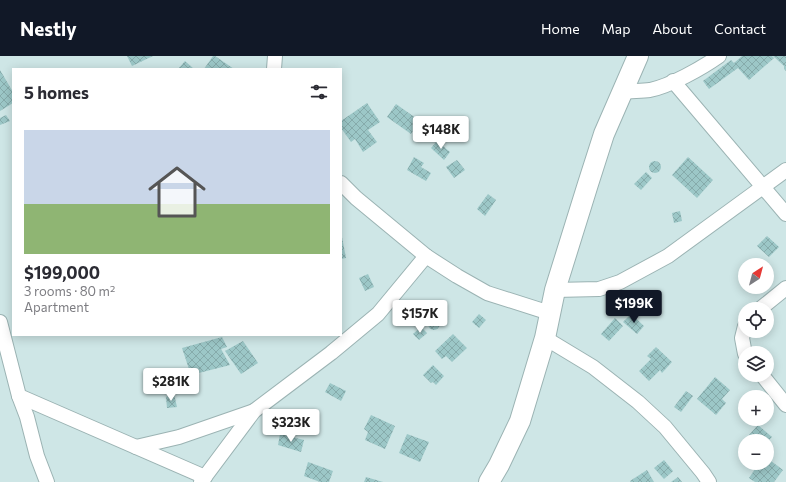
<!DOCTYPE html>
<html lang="en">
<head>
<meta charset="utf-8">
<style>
  body { margin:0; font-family:Commissioner,sans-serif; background:#f2f2f3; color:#2b2b33; height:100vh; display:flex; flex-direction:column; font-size:15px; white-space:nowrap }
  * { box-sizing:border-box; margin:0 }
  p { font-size:13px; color:#7c7c81 }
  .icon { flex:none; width:22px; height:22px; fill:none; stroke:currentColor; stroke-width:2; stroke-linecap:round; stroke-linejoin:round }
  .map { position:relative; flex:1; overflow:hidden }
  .side { position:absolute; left:12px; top:12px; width:330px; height:268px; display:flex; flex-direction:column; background:#fff; border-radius:0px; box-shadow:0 2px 10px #0003 }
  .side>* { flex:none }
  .needle { width:26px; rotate:36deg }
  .buttons { position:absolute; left:738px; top:202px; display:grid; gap:8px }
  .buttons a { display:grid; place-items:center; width:36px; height:36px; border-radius:50%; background:#fff; box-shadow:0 2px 10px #0003; font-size:20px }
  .price { position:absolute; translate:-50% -34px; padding:0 9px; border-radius:4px; background:#fff; color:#222; font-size:13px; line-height:26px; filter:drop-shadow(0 1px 2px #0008) }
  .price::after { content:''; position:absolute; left:50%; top:24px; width:12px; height:9px; margin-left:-6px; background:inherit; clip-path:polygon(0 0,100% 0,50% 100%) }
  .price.selected { background:#111827; color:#fff }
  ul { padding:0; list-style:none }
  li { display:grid; align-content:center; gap:8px; height:212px; padding:0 12px }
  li+li { border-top:1px solid #e1e1e2 }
  li span { display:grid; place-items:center; height:124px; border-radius:0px; color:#555 }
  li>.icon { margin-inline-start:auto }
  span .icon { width:72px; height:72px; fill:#fffc; stroke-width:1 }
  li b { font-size:17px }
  h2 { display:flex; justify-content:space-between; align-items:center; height:48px; padding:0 12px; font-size:17px }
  header { display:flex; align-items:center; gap:24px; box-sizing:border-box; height:56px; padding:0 20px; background:#111827; color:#fff }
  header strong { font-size:19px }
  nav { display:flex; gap:22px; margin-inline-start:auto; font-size:14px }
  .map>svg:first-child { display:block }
  .building { fill:url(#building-cross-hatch) }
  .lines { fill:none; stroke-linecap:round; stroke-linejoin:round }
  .street-casing { stroke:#9bb3b3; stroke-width:16 }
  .secondary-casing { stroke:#9bb3b3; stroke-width:22 }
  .street { stroke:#fff; stroke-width:14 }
  .secondary { stroke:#fff; stroke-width:20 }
</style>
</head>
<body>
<header>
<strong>Nestly</strong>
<nav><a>Home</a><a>Map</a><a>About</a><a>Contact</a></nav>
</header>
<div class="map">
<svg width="786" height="426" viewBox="0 0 786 426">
  <defs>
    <pattern id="building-cross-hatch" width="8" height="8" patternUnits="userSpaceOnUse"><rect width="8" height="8" fill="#9cc7c7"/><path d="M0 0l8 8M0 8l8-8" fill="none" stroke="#86abab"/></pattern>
  </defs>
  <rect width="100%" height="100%" fill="#cee6e6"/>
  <g class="building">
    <polygon points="127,0 153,0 132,10"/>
    <polygon points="213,0 215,0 234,13 204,13"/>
    <polygon points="742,0 772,0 774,2 749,24 738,12 709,33 703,25 731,4 734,7"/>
    <polygon points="773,0 786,0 786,15 784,13 784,10"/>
    <polygon points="185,5 194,13 178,13"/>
    <polygon points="0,14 13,36 13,47 0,55"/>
    <polygon points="367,47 380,66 368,74 377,86 363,96 355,83 351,86 341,72 341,65"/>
    <polygon points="396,48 420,65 411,78 387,61"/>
    <polygon points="6,59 10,65 0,69 0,62"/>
    <polygon points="437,85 450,96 444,104 431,92"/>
    <polygon points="414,101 424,107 421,111 431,117 426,125 407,114"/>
    <polygon points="688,101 713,124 697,142 672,119"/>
    <polygon points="457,104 465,114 454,122 446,111"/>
    <circle cx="655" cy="111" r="6"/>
    <polygon points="646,116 652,122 641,134 634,128"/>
    <polygon points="488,138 496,144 485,160 477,153"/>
    <polygon points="680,155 682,165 674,167 672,157"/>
    <polygon points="341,176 346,202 341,203"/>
    <polygon points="767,180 779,191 769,201 757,190"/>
    <polygon points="368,218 374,231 365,235 359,222"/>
    <polygon points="479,258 486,264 479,272 472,266"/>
    <polygon points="631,258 644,270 637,278 623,266"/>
    <polygon points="615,262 623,270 609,285 601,278"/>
    <circle cx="434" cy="268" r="6"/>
    <polygon points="421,271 427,277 419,284 413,278"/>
    <polygon points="453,278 467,292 452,306 446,300 442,303 435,295"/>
    <polygon points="222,281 227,291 221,293 230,309 191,319 182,292"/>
    <polygon points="243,285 258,307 241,318 225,295"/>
    <polygon points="656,291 672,306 662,317 660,314 649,325 639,315 651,303 647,300"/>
    <polygon points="433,309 444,320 436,329 433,326 431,327 423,319"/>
    <polygon points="715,321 730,334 722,343 726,347 716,359 697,343"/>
    <polygon points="330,327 346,335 341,345 325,336"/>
    <polygon points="686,335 693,340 681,356 674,351"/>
    <polygon points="174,338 177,351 167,352 166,341"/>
    <polygon points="371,359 395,370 385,393 365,384 368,376 364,373"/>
    <polygon points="758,369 772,381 767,386 767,385 756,385 749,379"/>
    <polygon points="280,378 304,384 301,396 278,389"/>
    <polygon points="407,378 429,386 420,406 399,397"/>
    <polygon points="767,402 783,414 774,426 755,426 749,422 759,407 767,407"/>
    <polygon points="664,404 673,415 664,423 654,412"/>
    <polygon points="308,406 333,415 329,426 320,426 304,420"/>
    <polygon points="647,414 654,426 631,426 630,425"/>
    <polygon points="366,421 383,426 364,426"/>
    <polygon points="678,421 682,426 671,426"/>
  </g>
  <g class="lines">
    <g class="street-casing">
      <g id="street">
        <polyline points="274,13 275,0"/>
        <polyline points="673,25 786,158"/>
        <path d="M622,36C631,35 641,35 650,34C670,30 702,12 719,0"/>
        <polyline points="341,127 356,142 426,200 457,220 487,237 550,257"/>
        <polyline points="555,234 599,233 620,226 668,200 786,114"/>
        <polyline points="760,253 786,232"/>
        <polyline points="0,266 19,340 205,421"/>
        <polyline points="745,270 742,282 745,298"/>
        <polyline points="545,282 593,311 638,346 665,371 703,417 709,426"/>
        <polyline points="762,319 786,349"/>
        <polyline points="19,340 27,361 37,400 47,426"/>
        <polyline points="136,391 179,381 254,355"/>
        <polyline points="201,426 254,355 331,297 378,258 426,200"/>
      </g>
    </g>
    <g class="secondary-casing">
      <polyline id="secondary" points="489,426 499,409 520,365 545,282 555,234 588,128 604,78 638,0"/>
    </g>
    <use href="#street" class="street"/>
    <use href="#secondary" class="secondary"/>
  </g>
</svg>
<div class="buttons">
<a><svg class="needle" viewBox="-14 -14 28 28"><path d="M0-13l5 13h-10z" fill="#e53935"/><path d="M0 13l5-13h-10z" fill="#7c7c81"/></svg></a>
<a><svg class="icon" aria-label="locate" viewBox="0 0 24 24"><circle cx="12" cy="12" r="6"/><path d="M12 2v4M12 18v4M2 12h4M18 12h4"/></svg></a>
<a><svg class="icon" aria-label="layers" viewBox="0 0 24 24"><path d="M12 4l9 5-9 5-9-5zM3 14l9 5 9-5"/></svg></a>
<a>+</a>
<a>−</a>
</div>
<b class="price" style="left:441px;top:94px">$148K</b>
<b class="price selected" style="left:634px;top:268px">$199K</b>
<b class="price" style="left:420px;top:278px">$157K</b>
<b class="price" style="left:171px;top:346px">$281K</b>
<b class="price" style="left:291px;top:387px">$323K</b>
<section class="side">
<h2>5 homes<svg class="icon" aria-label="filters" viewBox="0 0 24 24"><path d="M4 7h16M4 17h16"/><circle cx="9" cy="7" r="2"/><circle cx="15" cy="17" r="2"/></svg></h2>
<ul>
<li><span style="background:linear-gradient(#c9d6e8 60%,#8fb573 0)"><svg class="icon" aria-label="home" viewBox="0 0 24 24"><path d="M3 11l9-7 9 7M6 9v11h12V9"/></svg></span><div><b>$199,000</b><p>3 rooms · 80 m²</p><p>Apartment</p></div></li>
</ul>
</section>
</div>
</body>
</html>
